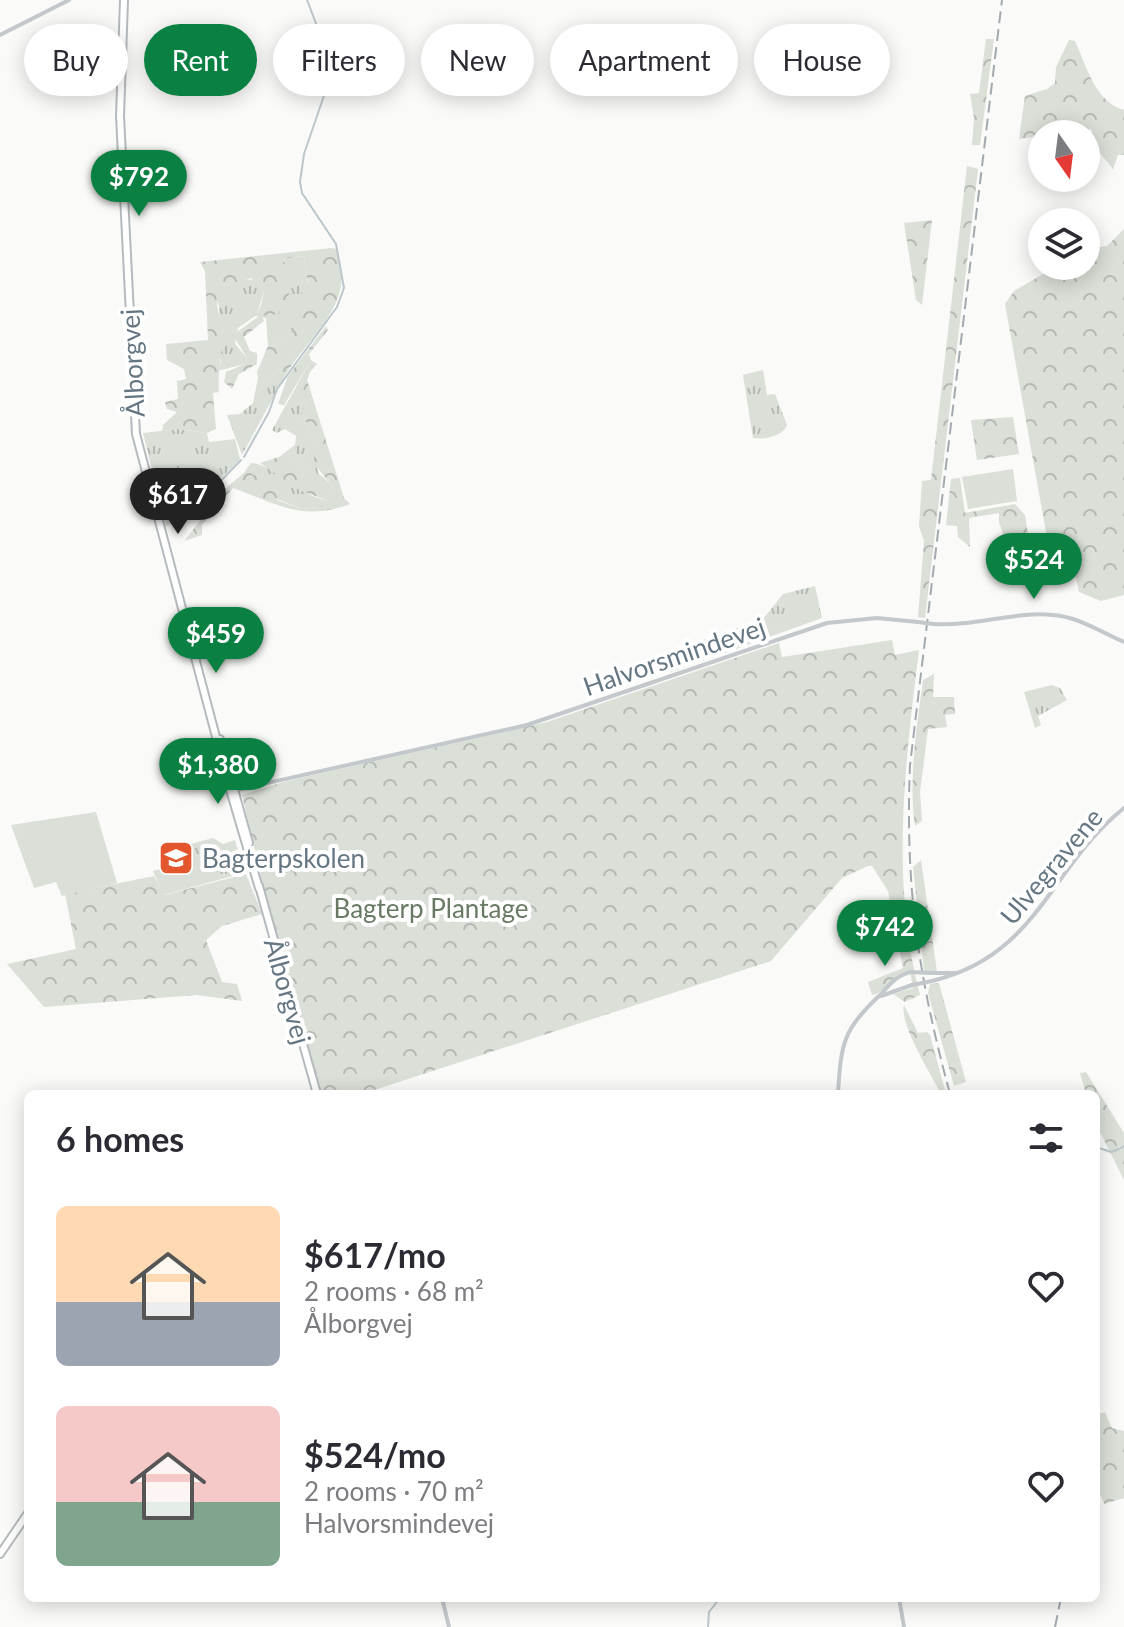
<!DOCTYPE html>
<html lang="en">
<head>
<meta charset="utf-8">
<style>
  body { margin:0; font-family:Lato,sans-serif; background:#f2f2f3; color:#2b2b33; height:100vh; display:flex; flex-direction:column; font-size:30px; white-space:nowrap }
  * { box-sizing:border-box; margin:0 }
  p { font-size:26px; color:#7c7c81 }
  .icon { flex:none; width:44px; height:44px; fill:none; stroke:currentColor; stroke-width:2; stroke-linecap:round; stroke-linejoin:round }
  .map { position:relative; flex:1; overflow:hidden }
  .details { position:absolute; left:24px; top:1090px; width:1076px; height:512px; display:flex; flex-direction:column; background:#fff; border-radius:12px; box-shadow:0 4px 20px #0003 }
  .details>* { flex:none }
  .hud { position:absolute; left:24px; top:24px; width:1076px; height:72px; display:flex; gap:16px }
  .needle { width:52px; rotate:166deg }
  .controls { position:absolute; left:1028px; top:120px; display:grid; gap:16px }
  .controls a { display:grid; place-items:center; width:72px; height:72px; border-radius:50%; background:#fff; box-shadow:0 4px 20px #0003; font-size:40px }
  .price { position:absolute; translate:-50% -68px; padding:0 18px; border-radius:28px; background:#0b8043; color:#fff; font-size:26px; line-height:52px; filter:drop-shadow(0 2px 4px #0008) }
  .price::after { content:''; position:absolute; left:50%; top:48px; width:24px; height:18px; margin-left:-12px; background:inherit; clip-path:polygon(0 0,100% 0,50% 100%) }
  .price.active { background:#222; color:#fff }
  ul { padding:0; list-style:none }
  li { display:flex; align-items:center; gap:24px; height:200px; padding:0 32px }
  li span { display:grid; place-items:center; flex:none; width:224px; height:160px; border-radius:12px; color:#555 }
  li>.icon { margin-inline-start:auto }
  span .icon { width:96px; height:96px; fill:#fffc; stroke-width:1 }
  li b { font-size:34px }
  h2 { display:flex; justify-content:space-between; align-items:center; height:96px; padding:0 32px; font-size:34px }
  .chip { padding:0 28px; border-radius:36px; background:#fff; box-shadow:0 4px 20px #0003; font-size:28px; line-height:72px }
  .chip.active { background:#0b8043; color:#fff }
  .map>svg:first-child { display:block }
  .grass { fill:url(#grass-tufts) }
  .forest { fill:url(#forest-crowns) }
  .pitch { fill:#dadfd7 }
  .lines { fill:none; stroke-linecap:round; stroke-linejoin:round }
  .stream { stroke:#bbc7cb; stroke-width:2 }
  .major-casing { stroke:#b5babe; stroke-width:10 }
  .minor { stroke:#c3c8cc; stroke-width:4 }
  .major { stroke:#fff; stroke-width:6 }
  .rail { stroke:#a2aab0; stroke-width:2; stroke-dasharray:12 6; stroke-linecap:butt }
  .minor-bridge { stroke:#c3c8cc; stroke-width:4 }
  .labels { text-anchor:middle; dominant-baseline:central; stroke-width:8; stroke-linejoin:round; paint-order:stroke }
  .street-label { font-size:26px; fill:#657683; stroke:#fff }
  .poi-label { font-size:26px; fill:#657683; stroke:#fff; text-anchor:start }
  .park-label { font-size:26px; fill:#687a64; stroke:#fff }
</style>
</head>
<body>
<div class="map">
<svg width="1124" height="1627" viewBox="0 0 1124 1627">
  <defs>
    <pattern id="grass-tufts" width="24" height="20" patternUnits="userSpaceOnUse" patternTransform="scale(2)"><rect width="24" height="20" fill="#dadfd7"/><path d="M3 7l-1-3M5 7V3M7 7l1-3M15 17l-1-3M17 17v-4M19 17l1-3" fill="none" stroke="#b4b9b4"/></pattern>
    <pattern id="forest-crowns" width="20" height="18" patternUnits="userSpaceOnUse" patternTransform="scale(2)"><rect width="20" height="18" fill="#dadfd7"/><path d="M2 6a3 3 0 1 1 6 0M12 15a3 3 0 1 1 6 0" fill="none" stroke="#b4b9b4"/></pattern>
  </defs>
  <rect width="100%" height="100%" fill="#fafaf8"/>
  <g class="grass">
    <path d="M304,256L308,286C299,296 308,305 303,317C298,330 282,347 268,346L266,318L255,316L238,328L235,344L247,358L245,364L217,371L221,363L219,306L214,294L221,278L228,285L241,279L257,280L264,291L257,314L282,259Z"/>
    <polygon points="311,360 317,364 310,372 299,404 307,402 308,406 301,410 314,441 318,473 330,483 335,497 294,455 296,436 285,429 277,433 272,430"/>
    <polygon points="278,370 286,374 242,455 227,415 240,414 253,403 258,378 270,378"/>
    <path d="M763,370L767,395L775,394L787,425C783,436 764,440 753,438L743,375Z"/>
    <polygon points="178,429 207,433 209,442 235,439 240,459 196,504 166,527 143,433"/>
    <path d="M251,463C274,464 299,496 326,500L330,506L302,509L277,499V491L245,471Z"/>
    <polygon points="815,586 822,618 671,672 668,659 677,649 763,619 783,594"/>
    <polygon points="1052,685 1060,688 1067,700 1038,716 1041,725 1035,728 1024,692"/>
    <polygon points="213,838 223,844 235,840 244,873 163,895 153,871 182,863 179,847"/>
  </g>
  <g class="forest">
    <polygon points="986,39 994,39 980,145 972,145 974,118 970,94 979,93"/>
    <path d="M1069,40L1075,41C1086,65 1095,102 1124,110V155H1118L1113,169L1099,152L1091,129L1019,139L1025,96L1047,89L1055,83L1056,67Z"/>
    <polygon points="967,166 978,169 925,618 918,617 924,541 919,526 922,481 931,480"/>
    <polygon points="932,220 922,305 916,300 904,223"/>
    <polygon points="1124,229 1124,595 1101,601 1079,592 1074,568 1053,571 1005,304 1014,291 1057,266 1086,266 1086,249 1107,246"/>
    <path d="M331,248L336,249C358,302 312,332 286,374L278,370L270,378H258L257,372L268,346C284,347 298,327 304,313L298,299L302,295V288L308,285L304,256L282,259C297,280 292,294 278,314L262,316L264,321L244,337L250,351L257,353V364L239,374L232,389L224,382L226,372L245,364L247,358L233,335L259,316L264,291L251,278L227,285L221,279C211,298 221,314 222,335C223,355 217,372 219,392L213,393L216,429L207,433L179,429L162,431L163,425L177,412L167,409L165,402L178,399L177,381L186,379L184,369L167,360L166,344L208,340L205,271L200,262Z"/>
    <polygon points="326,326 328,330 309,354 311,360 284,405 278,404 288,376"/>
    <path d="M307,380L344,498L350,504C302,522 278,504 233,488L202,525V535L184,541L225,489L246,471L266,481L279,493L277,500L302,509L329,506L326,500L299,490L260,463L279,457L295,445V456L334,495L330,483L314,464V441L301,410L308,406L307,402L298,404Z"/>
    <polygon points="1013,417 1019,454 977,460 971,420"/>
    <polygon points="960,478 965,513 1015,504 1025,515 1030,546 1020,549 1023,560 1014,567 999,522 999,513 969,518 970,547 958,537 957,526 946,525 951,479"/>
    <path d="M892,640L895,655L919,650C905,764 890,881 920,995L905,1002L893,994L913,988L910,971C893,973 888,992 872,995L868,982L903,968L888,891L872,866H868L842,878L771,961L362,1094H321L269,911L242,795L287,781L547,722L779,643L782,657Z"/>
    <path d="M934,674L933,697H954L955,714L945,715L947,727L928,729L920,792L922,821L915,826C908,780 917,726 923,680Z"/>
    <polygon points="921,860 937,972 924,971 913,867"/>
    <polygon points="246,874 262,914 222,926 206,940 222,982 237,984 242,1001 196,995 44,1007 7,964 76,949 65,894 154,876 164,895"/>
    <polygon points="939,983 966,1082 954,1086 928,993 930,984"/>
    <path d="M904,1005L918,1033L927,1032L930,1035L946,1094H941C931,1074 899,1024 904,1005Z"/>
    <polygon points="1086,1072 1124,1133 1124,1180 1096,1124 1096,1094 1086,1094 1080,1073"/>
    <polygon points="1105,1412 1112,1428 1124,1431 1124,1498 1104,1504 1101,1496 1096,1497 1096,1415"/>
  </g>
  <g class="pitch">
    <polygon points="1013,469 1017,501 968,509 962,477"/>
    <polygon points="96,812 117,883 62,896 56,882 34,888 11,825"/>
  </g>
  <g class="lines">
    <g class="stream">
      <polyline points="244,457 269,412 277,389 337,307 344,288 336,244 302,193 300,182 304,154 330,78 327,52 307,0"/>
      <polyline points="186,517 241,460"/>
      <polyline points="1096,1147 1111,1152 1119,1149"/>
      <polyline points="1121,1148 1124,1146"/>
      <polyline points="708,1627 709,1612 720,1598"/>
    </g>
    <g class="major-casing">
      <g id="major">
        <polyline points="124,0 120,116 136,434 230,790 259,888"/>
        <polyline points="220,739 249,843"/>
        <polyline points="259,886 317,1094"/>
        <polyline points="0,1554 28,1513"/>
      </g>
    </g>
    <g class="minor">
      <polyline points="0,35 69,0"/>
      <path d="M933,624C974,627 1014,611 1053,615C1079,617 1101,632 1124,642"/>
      <polyline points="236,790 527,725 827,623 877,618 918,622"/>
      <polyline points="930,973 955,973"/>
      <path d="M932,981C1038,956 1049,868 1124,808"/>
      <polyline points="881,996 912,985"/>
      <path d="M838,1094C841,1042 843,1030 881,994C890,984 897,975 911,972"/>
      <polyline points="442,1598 449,1627"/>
      <polyline points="899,1598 904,1627"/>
    </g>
    <use href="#major" class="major"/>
    <g class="rail">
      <path d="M950,1094C918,975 905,888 910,765L1002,0"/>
      <polyline points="1055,1627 1061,1598"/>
    </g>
    <g class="minor-bridge">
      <polyline points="918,622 933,624"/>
      <polyline points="911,972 930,973"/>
      <polyline points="912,985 932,981"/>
    </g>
  </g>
  <defs>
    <g id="school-square" transform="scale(1.8)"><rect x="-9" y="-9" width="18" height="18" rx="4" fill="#e4572e" stroke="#fff"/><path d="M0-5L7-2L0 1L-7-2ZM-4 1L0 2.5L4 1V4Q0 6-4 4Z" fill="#fff"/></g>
  </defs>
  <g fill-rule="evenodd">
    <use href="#school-square" x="176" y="858"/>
  </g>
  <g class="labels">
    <g class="street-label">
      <text transform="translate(132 363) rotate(-93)">Ålborgvej</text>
      <text transform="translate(674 656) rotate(-19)">Halvorsmindevej</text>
      <text transform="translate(1051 866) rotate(-50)">Ulvegravene</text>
      <text transform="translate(288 991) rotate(74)">Ålborgvej</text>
    </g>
    <g class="poi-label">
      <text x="202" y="858">Bagterpskolen</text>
    </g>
    <g class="park-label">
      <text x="431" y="908">Bagterp Plantage</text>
    </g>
  </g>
</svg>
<div class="controls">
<a><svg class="needle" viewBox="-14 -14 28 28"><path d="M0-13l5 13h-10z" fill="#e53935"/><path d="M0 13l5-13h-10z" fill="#7c7c81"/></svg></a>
<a><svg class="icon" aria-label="layers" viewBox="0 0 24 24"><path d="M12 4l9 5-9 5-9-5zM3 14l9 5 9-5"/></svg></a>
</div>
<b class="price" style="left:139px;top:218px">$792</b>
<b class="price active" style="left:178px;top:536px">$617</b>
<b class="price" style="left:1034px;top:601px">$524</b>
<b class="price" style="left:216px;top:675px">$459</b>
<b class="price" style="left:218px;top:806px">$1,380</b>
<b class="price" style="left:885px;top:968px">$742</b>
<div class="hud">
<a class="chip">Buy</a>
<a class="chip active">Rent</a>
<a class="chip">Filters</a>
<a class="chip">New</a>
<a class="chip">Apartment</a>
<a class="chip">House</a>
</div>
<section class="details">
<h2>6 homes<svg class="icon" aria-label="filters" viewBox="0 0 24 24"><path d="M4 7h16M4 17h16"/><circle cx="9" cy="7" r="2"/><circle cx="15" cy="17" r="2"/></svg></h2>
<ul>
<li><span style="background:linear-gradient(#ffd9b3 60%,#9aa5b1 0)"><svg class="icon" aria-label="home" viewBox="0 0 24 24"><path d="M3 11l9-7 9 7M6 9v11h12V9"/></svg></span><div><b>$617/mo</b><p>2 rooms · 68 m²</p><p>Ålborgvej</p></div><svg class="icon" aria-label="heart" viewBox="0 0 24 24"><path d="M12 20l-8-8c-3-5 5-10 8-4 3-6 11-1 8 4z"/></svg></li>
<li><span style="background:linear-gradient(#f6c9c9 60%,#7fa58c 0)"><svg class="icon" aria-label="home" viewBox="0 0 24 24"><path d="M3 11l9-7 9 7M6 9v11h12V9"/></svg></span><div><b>$524/mo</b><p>2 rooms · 70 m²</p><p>Halvorsmindevej</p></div><svg class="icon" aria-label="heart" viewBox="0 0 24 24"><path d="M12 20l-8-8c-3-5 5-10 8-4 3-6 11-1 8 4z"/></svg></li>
</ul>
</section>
</div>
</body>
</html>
